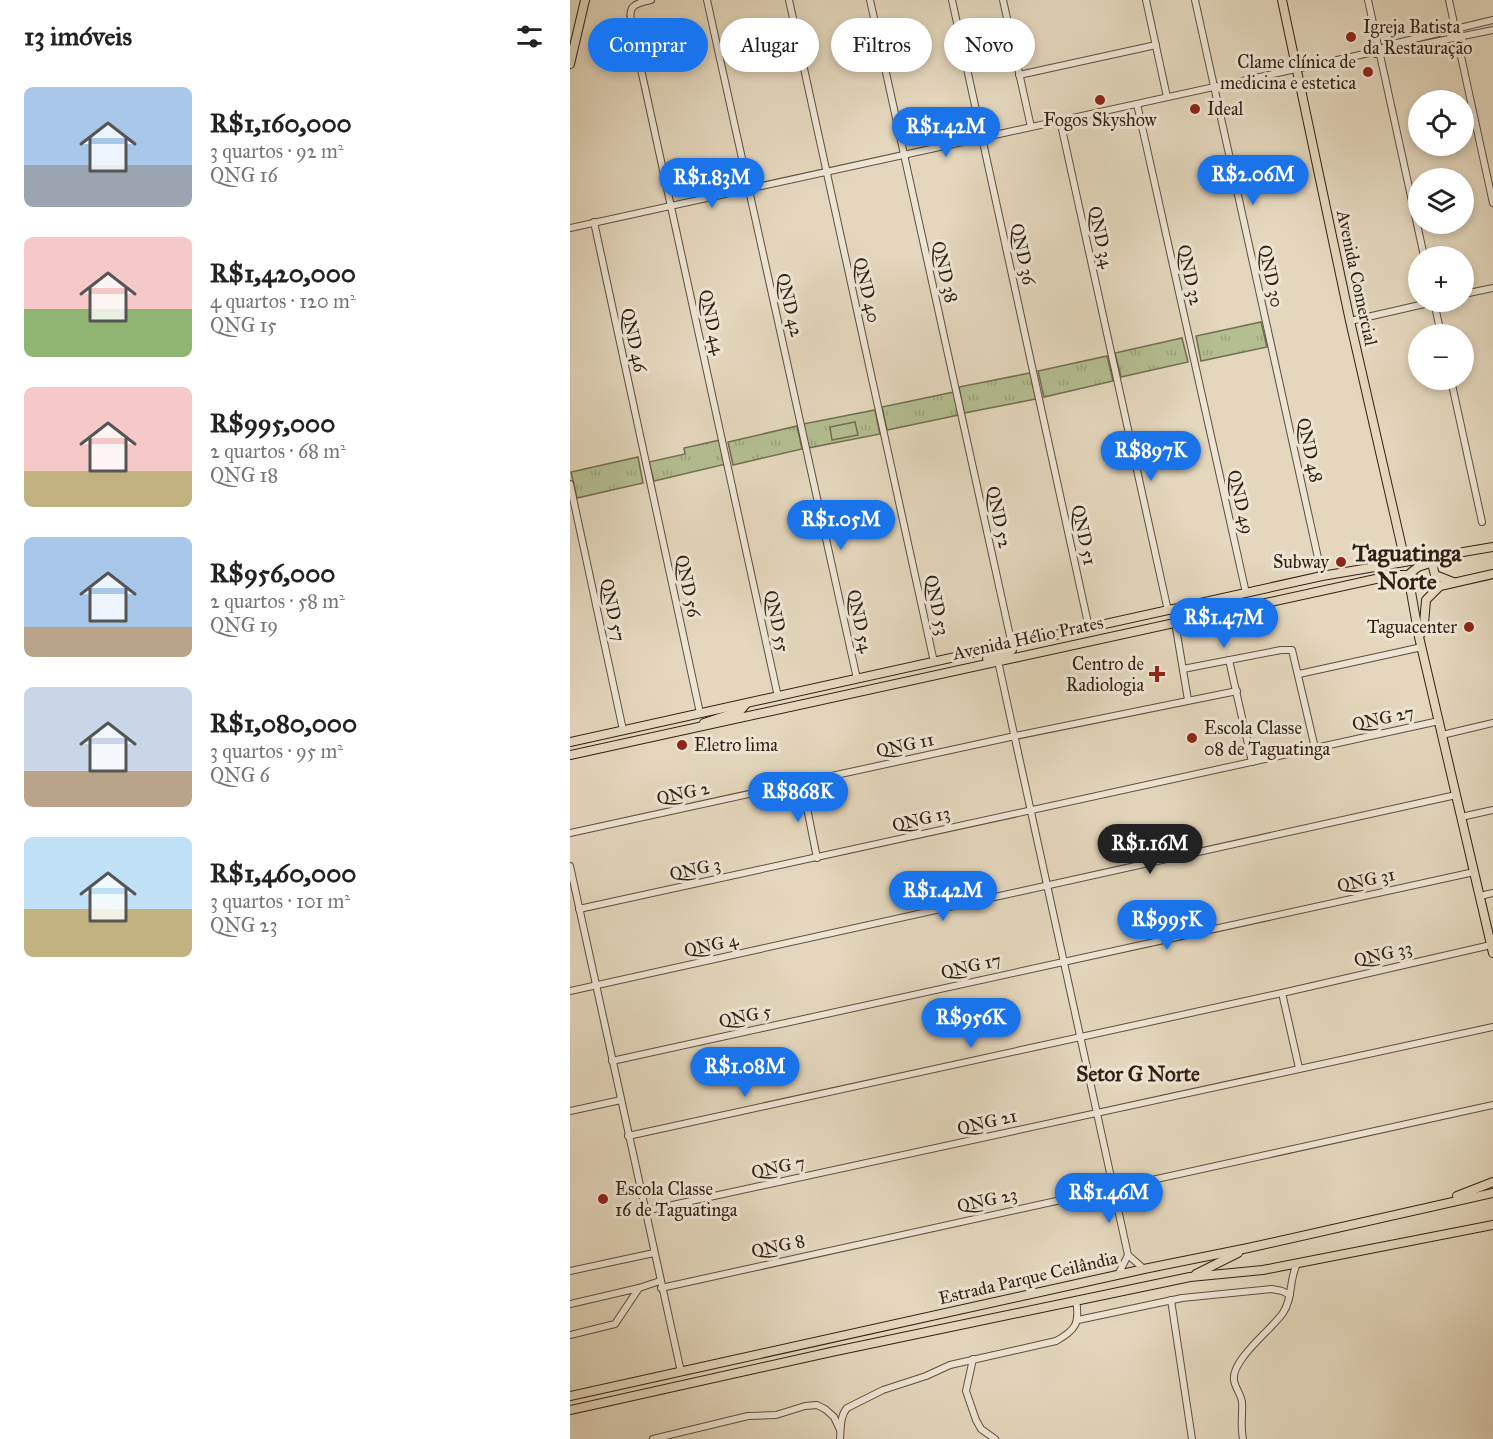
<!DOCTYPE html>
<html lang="pt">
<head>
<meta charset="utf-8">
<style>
  body { margin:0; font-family:"IM FELL Great Primer",serif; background:#f6f6f6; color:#222; height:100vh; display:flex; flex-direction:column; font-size:22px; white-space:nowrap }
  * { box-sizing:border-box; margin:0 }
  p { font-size:20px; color:#767676 }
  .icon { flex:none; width:33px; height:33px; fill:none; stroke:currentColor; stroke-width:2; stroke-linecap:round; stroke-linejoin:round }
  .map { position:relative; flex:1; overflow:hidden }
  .side { display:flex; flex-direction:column; background:#fff; width:570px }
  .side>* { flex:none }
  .guide { position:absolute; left:18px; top:18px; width:570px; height:54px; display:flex; gap:12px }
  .controls { position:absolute; left:838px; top:90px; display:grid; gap:12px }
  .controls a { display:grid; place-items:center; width:66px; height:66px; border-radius:50%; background:#fff; box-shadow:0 3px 9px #0003; font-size:30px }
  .price { position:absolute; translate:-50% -51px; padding:0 14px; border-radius:21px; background:#1a73e8; color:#fff; font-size:20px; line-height:39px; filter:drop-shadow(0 2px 3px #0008) }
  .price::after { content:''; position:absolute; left:50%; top:36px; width:18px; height:14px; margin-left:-9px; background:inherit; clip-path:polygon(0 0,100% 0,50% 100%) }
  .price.on { background:#222; color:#fff }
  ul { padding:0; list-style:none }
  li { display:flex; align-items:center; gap:18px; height:150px; padding:0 24px }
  li span { display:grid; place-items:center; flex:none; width:168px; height:120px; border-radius:9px; color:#555 }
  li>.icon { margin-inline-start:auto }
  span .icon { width:72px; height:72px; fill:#fffc; stroke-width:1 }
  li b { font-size:26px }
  h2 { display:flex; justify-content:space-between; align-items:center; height:72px; padding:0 24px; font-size:26px }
  .tag { padding:0 21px; border-radius:27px; background:#fff; box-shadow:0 3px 9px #0003; font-size:21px; line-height:54px }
  .tag.on { background:#1a73e8; color:#fff }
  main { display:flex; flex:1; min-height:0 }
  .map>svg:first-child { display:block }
  .park { fill:url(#park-tufts); stroke:#726f52; stroke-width:1.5 }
  .pitch { fill:#b4be91; stroke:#726f52; stroke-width:1.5 }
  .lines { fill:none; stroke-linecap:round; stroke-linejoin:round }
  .minor-casing { stroke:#5e4e3d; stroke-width:8 }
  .major-casing { stroke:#312012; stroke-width:10 }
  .highway-casing { stroke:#312012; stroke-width:10 }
  .minor { stroke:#ede5d4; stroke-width:6 }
  .major { stroke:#e4d7bd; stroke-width:8 }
  .highway { stroke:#e4d7bd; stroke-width:8 }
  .poi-dot { fill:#8f2418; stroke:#ede5d4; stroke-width:2 }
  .labels { text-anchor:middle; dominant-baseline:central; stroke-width:6; stroke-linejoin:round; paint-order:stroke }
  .poi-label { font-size:18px; fill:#312012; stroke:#ede5d4; text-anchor:start }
  .street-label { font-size:18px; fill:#312012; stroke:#ede5d4 }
  .quarter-label { font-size:21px; font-weight:bold; fill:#312012; stroke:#ede5d4 }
  .district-label { font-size:24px; font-weight:bold; fill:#312012; stroke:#ede5d4 }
</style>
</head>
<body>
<main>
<section class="side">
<h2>13 imóveis<svg class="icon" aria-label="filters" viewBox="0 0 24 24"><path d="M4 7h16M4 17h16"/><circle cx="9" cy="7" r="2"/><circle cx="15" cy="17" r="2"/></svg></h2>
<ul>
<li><span style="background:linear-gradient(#a9c7e8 65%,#9aa5b1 0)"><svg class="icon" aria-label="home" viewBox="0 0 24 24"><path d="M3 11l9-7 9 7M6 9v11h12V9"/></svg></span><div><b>R$1,160,000</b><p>3 quartos · 92 m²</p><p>QNG 16</p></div></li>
<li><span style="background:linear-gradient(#f6c9c9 60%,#8fb573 0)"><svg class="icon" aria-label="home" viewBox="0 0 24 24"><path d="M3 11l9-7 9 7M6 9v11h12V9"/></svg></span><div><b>R$1,420,000</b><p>4 quartos · 120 m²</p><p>QNG 15</p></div></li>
<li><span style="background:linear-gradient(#f6c9c9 70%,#c2b280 0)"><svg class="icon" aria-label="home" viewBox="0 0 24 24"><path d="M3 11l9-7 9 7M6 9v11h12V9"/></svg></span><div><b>R$995,000</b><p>2 quartos · 68 m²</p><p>QNG 18</p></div></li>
<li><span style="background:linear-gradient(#a9c7e8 75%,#b9a48a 0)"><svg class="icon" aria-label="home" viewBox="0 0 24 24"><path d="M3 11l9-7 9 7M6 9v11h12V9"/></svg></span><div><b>R$956,000</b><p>2 quartos · 58 m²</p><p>QNG 19</p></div></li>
<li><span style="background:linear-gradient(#c9d6e8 70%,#b9a48a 0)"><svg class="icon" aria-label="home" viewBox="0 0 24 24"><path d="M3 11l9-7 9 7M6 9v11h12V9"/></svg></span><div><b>R$1,080,000</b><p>3 quartos · 95 m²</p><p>QNG 6</p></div></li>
<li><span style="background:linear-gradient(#bfe0f5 60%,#c2b280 0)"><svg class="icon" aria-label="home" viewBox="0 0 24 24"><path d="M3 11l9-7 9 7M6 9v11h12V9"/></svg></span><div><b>R$1,460,000</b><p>3 quartos · 101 m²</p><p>QNG 23</p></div></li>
</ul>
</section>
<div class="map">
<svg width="923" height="1439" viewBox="0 0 923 1439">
  <defs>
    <pattern id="park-tufts" width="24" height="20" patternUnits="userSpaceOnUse" patternTransform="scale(1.5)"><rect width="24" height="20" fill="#b4be91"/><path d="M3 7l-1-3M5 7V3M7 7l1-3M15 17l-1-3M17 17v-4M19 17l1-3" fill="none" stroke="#9ba37c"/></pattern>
  </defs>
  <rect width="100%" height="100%" fill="#e4d7bd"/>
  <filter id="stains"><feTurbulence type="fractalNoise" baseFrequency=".00333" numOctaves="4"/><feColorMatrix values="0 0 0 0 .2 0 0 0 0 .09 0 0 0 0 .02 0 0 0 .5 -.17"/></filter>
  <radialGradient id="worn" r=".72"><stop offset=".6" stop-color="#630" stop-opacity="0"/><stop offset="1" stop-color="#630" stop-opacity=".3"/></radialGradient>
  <g class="park">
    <polygon points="691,322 697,347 631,361 626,336"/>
    <polygon points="612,338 618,362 551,377 545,353"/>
    <polygon points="537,356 543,381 474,397 468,371"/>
    <polygon points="460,373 466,399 394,413 389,387"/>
    <polygon points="384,392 389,415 317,430 312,407"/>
    <polygon points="305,410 310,434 238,448 233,424"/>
    <polygon points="227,426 232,449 163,465 158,442"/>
    <polygon points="150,440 156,464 84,481 79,462 115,454 114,448"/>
    <polygon points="68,457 73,483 7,498 1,472"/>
  </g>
  <polygon class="pitch" points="285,422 288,435 262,440 260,427"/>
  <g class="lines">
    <g class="minor-casing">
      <g id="minor">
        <path d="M81,0C60,4 58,8 62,28L208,697"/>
        <polyline points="137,0 287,679"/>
        <polyline points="219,0 364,662"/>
        <polyline points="300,0 442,645"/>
        <polyline points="382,0 519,628"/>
        <polyline points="433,0 461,127"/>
        <polyline points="576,0 597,97"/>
        <polyline points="625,0 752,576"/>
        <polyline points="798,0 854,256"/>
        <polyline points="879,0 885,28"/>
        <polyline points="887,38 923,203"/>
        <polyline points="806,54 923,30"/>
        <polyline points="449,75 586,45"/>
        <polyline points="567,104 676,593"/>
        <polyline points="490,120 598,611"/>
        <polyline points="24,222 130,713"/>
        <polyline points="0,228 799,53 823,44 923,20"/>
        <polyline points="894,294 923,288"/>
        <polyline points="864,302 871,334"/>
        <polyline points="780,321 863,302"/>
        <polyline points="881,380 912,522"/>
        <polyline points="0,484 53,730"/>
        <polyline points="605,622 618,700"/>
        <polyline points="659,660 682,762"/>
        <polyline points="428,661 558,1255 574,1269"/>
        <polyline points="613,669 711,650 722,650 745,748"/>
        <polyline points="729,674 852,647"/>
        <polyline points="872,735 923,723"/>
        <polyline points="232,783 247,858"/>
        <polyline points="891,817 923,810"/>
        <polyline points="0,833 445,736 667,691"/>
        <polyline points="0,866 111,1372"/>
        <polyline points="910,896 923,893"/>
        <polyline points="9,909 869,721"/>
        <polyline points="0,991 886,795"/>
        <polyline points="712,993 729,1068"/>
        <polyline points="42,1061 904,872"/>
        <polyline points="0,1111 51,1100"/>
        <polyline points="58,1136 712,993 921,945"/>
        <polyline points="75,1211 923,1027"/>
        <polyline points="0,1271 84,1253"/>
        <polyline points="548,1275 558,1255"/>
        <polyline points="91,1288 923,1105"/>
        <polyline points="601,1300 622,1439"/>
        <polyline points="0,1304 69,1288 90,1281"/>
        <polyline points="508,1320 612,1298 702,1289 712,1291 720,1295"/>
        <polyline points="0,1335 45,1324 69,1288"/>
        <polyline points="403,1359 396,1391 406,1420 411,1429 425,1439"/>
        <polyline points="83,1439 178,1416 206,1415 235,1406 247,1405 255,1409 264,1417 270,1430"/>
        <path d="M270,1439C271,1428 270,1416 277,1408L313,1390L356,1376L380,1365L486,1341C506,1330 510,1323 506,1300"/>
        <path d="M673,1439C670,1425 673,1414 672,1402C671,1394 665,1388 664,1380C661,1360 702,1329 713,1313C723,1298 719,1279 727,1264"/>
      </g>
    </g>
    <g class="major-casing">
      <g id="major">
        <polyline points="712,0 780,321 835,561"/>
        <polyline points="866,561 863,567 865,575 883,582"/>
        <polyline points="838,575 849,637 923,953"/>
        <polyline points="838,575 848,567 866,561"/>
        <polyline points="850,635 854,624 856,600 870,586"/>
        <polyline points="417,658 438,653 442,650 442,645"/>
        <polyline points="134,723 170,711 176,704"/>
        <polyline points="0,742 752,576 923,547"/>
        <polyline points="0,755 824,575 838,575 852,582 870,586 923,574"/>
      </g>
    </g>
    <g class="highway-casing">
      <g id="highway">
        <polyline points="0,64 15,0"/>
        <polyline points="887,1196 923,1182"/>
        <polyline points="626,1274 668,1253"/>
        <polyline points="0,1396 574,1269 678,1248 923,1193"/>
        <polyline points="0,1410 261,1352 620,1277 693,1270 923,1225"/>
      </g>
    </g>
    <use href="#minor" class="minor"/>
    <use href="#major" class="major"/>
    <use href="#highway" class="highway"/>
  </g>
  <g class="poi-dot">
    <circle cx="781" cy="37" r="6"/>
    <circle cx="798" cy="72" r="6"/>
    <circle cx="530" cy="100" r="6"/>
    <circle cx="625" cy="109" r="6"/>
    <circle cx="771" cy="562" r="6"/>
    <circle cx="899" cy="627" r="6"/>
    <path d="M584 665h6v6h6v6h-6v6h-6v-6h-6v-6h6z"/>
    <circle cx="622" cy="738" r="6"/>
    <circle cx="112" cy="745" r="6"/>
    <circle cx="33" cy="1199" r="6"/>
  </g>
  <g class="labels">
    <g class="poi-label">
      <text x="793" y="27">Igreja Batista<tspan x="793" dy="21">da Restauração</tspan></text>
      <text x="786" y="62" text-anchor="end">Clame clínica de<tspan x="786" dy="21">medicina e estetica</tspan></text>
      <text x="637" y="109">Ideal</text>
      <text x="530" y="120" text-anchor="middle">Fogos Skyshow</text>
      <text x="759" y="562" text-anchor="end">Subway</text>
      <text x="887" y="627" text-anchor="end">Taguacenter</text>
      <text x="574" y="664" text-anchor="end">Centro de<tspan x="574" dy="21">Radiologia</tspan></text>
      <text x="634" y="728">Escola Classe<tspan x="634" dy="21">08 de Taguatinga</tspan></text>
      <text x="124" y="745">Eletro lima</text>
      <text x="45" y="1189">Escola Classe<tspan x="45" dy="21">16 de Taguatinga</tspan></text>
    </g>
    <g class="street-label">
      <text transform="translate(531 237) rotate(78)">QND 34</text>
      <text transform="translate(453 254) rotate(78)">QND 36</text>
      <text transform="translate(375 272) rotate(77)">QND 38</text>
      <text transform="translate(620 275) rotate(78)">QND 32</text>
      <text transform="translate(701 276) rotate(78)">QND 30</text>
      <text transform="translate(787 278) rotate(78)">Avenida Comercial</text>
      <text transform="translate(297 290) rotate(77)">QND 40</text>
      <text transform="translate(220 305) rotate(77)">QND 42</text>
      <text transform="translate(142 322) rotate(78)">QND 44</text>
      <text transform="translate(64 340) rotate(78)">QND 46</text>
      <text transform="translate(740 450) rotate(78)">QND 48</text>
      <text transform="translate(671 502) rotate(77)">QND 49</text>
      <text transform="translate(429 517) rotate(78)">QND 52</text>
      <text transform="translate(514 535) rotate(78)">QND 51</text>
      <text transform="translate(118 586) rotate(78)">QND 56</text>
      <text transform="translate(367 605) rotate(78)">QND 53</text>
      <text transform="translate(43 610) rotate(78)">QND 57</text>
      <text transform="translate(207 621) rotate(78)">QND 55</text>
      <text transform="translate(290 621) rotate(78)">QND 54</text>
      <text transform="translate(458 638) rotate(-12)">Avenida Hélio Prates</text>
      <text transform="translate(813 718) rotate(-12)">QNG 27</text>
      <text transform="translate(335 745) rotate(-12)">QNG 11</text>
      <text transform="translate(113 793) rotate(-12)">QNG 2</text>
      <text transform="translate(351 819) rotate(-13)">QNG 13</text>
      <text transform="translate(125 869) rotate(-12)">QNG 3</text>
      <text transform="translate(796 880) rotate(-12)">QNG 31</text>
      <text transform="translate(141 945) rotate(-12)">QNG 4</text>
      <text transform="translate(813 954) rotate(-13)">QNG 33</text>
      <text transform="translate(401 966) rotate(-13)">QNG 17</text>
      <text transform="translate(175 1016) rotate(-12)">QNG 5</text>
      <text transform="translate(417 1122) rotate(-13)">QNG 21</text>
      <text transform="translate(208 1167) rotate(-12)">QNG 7</text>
      <text transform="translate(417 1200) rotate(-12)">QNG 23</text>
      <text transform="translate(208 1246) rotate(-12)">QNG 8</text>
      <text transform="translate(458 1278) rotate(-13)">Estrada Parque Ceilândia</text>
    </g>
    <g class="quarter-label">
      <text x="568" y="1074">Setor G Norte</text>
    </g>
    <g class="district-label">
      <text x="837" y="553">Taguatinga<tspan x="837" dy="28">Norte</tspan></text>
    </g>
  </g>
  <rect width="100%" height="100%" filter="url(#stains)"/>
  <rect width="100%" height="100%" fill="url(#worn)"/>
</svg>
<div class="controls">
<a><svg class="icon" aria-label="locate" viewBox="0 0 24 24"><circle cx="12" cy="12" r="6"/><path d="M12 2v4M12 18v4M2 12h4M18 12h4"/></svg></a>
<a><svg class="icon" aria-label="layers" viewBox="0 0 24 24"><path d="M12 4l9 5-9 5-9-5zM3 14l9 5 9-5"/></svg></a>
<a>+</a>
<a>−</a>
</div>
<b class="price" style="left:376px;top:158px">R$1.42M</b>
<b class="price" style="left:683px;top:206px">R$2.06M</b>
<b class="price" style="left:142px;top:209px">R$1.83M</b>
<b class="price" style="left:581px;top:482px">R$897K</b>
<b class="price" style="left:271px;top:551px">R$1.05M</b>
<b class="price" style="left:654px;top:649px">R$1.47M</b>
<b class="price" style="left:228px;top:823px">R$868K</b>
<b class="price on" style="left:580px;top:875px">R$1.16M</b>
<b class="price" style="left:373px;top:922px">R$1.42M</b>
<b class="price" style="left:597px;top:951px">R$995K</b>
<b class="price" style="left:401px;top:1049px">R$956K</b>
<b class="price" style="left:175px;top:1098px">R$1.08M</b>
<b class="price" style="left:539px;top:1224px">R$1.46M</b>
<div class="guide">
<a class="tag on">Comprar</a>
<a class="tag">Alugar</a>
<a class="tag">Filtros</a>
<a class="tag">Novo</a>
</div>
</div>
</main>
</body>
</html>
